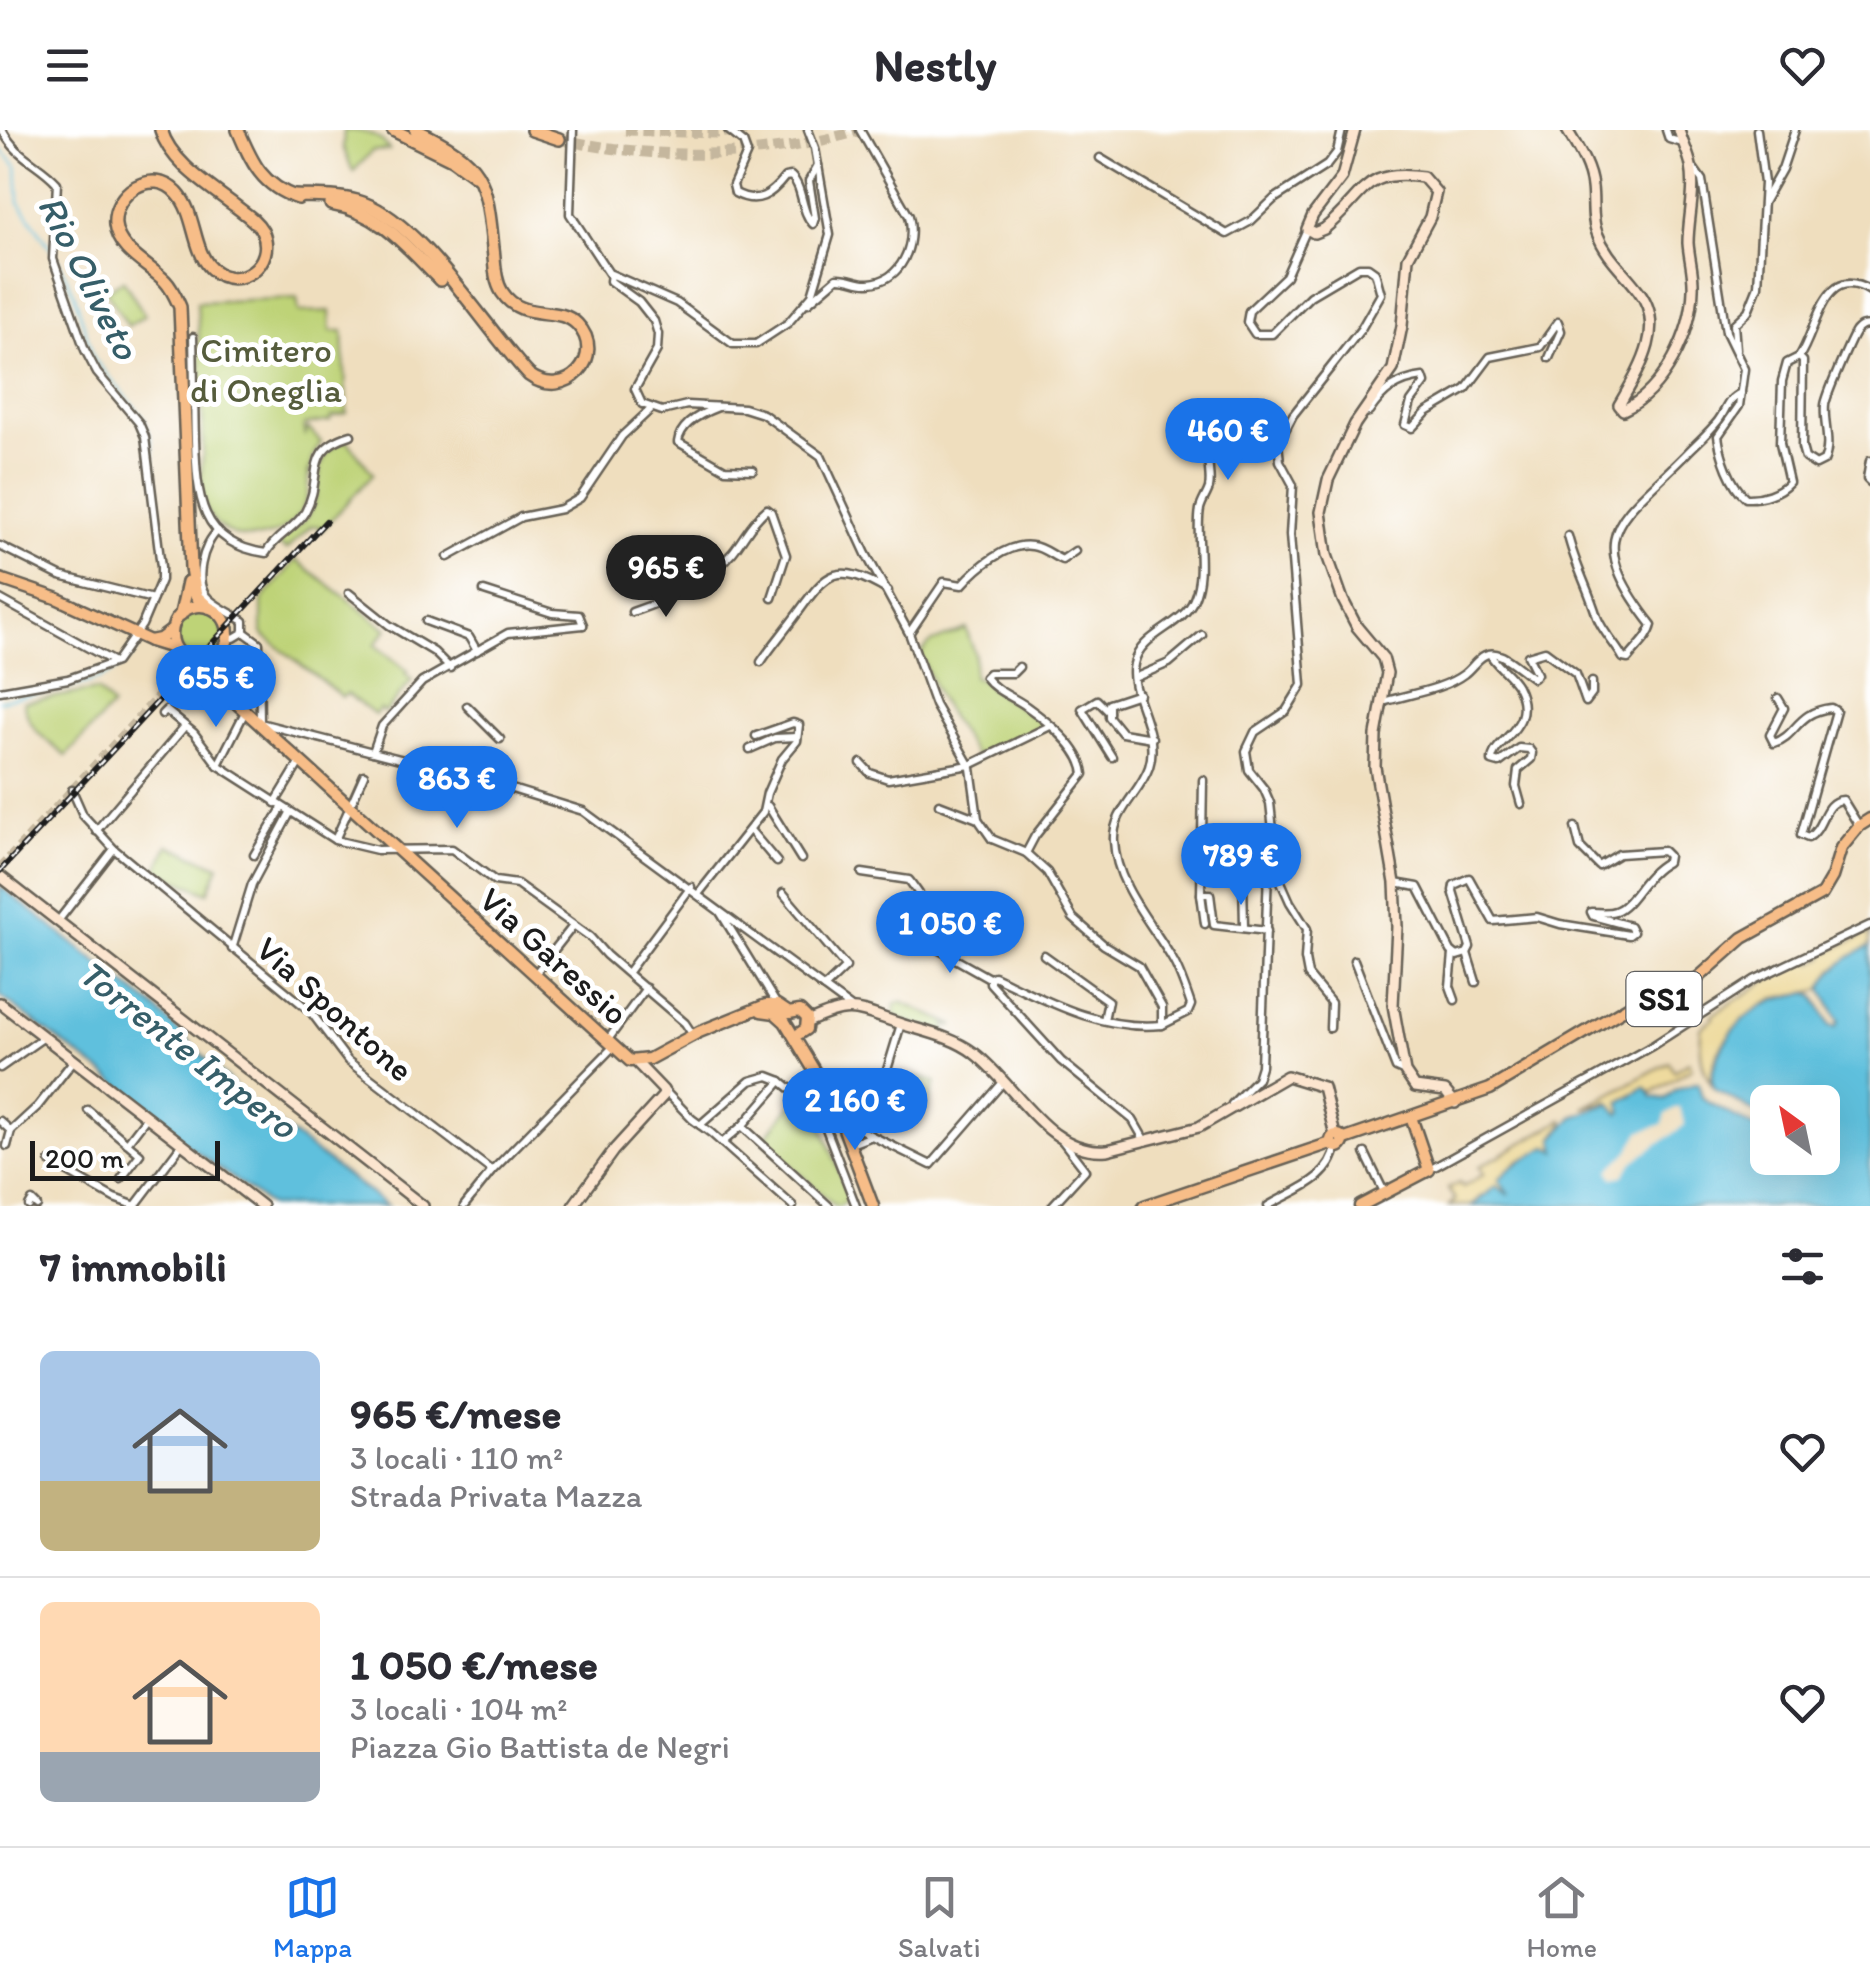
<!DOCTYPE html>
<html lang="it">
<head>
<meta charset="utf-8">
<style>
  body { margin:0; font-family:Itim,sans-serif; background:#f7f7f7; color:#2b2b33; height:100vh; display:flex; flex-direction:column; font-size:38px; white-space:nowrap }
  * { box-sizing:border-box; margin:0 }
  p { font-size:32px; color:#7c7c81 }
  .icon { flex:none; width:55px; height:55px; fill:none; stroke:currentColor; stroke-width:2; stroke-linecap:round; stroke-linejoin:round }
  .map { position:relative; height:1076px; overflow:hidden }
  .panel { display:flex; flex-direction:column; background:#fff; flex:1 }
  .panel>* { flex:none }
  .needle { width:65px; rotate:327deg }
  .fabs { position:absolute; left:1750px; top:955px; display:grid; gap:20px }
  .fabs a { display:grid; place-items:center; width:90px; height:90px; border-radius:15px; background:#fff; box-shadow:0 10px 40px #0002; font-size:50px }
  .scale { position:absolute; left:30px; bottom:25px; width:190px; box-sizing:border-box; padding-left:10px; border:5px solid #1c1c1c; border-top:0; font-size:28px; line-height:35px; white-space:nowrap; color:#1c1c1c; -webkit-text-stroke:8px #fff; paint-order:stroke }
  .price { position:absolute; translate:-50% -85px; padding:0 22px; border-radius:35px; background:#1a73e8; color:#fff; font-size:32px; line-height:65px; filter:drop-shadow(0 2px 5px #0008) }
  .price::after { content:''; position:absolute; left:50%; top:60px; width:30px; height:22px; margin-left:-15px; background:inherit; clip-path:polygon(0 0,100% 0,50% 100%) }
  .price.active { background:#222; color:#fff }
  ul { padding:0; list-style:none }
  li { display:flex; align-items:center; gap:30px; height:250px; padding:0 40px }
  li+li { border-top:2px solid #e1e1e2 }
  li span { display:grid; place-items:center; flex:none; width:280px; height:200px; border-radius:15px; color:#555 }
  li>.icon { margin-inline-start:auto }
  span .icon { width:120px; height:120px; fill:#fffc; stroke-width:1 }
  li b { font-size:42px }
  h2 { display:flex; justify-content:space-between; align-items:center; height:120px; padding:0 40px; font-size:42px }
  header { display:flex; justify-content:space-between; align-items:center; height:130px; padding:0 40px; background:#fff; font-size:45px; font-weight:800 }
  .tabs { display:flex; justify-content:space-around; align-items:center; height:140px; border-top:2px solid #e1e1e2; background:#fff; font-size:28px; color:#7c7c81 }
  .tabs a { display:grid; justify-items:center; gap:5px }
  .tabs .active { color:#1a73e8 }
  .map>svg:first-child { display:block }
  .green { fill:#bed377; stroke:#6d784a; stroke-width:2.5 }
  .sand { fill:#eeda9e; stroke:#857b5d; stroke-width:2.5 }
  .water { fill:#5ec0dd; stroke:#3d6e7c; stroke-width:2.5; fill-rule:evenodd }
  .pier { fill:#efdebe }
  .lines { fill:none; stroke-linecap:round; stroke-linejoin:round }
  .stream { stroke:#5ec0dd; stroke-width:2.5 }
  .secondary-tunnel { stroke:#c5b79e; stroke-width:9; stroke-dasharray:9 4.5; stroke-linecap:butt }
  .motorway-tunnel { stroke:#c5b79e; stroke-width:11; stroke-dasharray:11 5.5; stroke-linecap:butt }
  .minor-casing { stroke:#666055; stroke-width:11 }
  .secondary-casing { stroke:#666055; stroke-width:14 }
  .primary-casing { stroke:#666055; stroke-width:15 }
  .motorway-casing { stroke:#666055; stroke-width:16 }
  .minor { stroke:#fff; stroke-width:6 }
  .secondary { stroke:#fce5cf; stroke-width:9 }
  .primary { stroke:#f7bd88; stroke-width:10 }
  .motorway { stroke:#f7bd88; stroke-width:11 }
  .rail-casing { stroke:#1c1c1c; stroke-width:6 }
  .rail { stroke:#fff; stroke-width:2.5; stroke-dasharray:8; stroke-linecap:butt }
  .labels { text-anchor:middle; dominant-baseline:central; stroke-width:10; stroke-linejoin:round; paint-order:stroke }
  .shield { fill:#fff; stroke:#606060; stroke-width:2.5 }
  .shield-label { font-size:32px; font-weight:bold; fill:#1c1c1c }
  .park-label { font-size:35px; fill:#555c3c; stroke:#fff }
  .street-label { font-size:35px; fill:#1c1c1c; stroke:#fff }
  .water-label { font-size:38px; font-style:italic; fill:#365e69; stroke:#fff }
</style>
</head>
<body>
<header><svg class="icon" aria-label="menu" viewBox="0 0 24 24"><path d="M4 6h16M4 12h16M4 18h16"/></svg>Nestly<svg class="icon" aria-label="heart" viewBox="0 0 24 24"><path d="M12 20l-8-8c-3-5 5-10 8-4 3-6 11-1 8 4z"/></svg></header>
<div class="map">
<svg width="1870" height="1076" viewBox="0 0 1870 1076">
  <rect width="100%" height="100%" fill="#fff"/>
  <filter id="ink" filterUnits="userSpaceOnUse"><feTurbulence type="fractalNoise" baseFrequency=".01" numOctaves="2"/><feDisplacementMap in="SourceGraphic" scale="20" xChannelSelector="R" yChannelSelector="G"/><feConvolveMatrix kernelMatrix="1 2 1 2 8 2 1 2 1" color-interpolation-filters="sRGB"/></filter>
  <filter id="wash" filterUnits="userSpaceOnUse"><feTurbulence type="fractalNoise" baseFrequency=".0048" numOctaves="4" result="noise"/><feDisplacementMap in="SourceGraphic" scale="40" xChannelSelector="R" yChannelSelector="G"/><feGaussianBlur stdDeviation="2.25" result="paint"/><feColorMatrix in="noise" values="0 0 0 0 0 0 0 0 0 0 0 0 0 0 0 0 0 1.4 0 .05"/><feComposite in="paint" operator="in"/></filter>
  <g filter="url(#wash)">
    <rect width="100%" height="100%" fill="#efdebe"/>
    <g class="green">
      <path d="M344,0C362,0 381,4 389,20L372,21L353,42L343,17Z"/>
      <polygon points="123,150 145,185 128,196 106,161"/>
      <path d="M297,168L299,182L330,181L331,201H343L347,283L331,287L330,291L304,295L305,306L308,298L321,312L312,328L310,344L308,341C308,354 309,367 302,379C282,418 218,418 204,373C199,355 202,338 203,320C203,271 199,221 197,172Z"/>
      <path d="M347,310L373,344L321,401L319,396H311L286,420L275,412C287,404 300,398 308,386C326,359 309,321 347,310Z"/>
      <polygon points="296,430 387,499 375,515 408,541 405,544 412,550 385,583 380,579 375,585 347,564 342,567 262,504 262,470"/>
      <circle cx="200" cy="505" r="24"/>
      <polygon points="966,499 975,524 973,547 982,549 994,560 1046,596 975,626 942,574 920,524 930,513"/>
      <path d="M97,560L112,576L66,626C45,610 29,599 23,572Z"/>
      <polygon points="168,715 219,736 208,763 157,741"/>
      <polygon points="901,872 954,895 953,897 946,894 946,904 894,888 895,875"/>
      <polygon points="916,946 936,952 927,980 907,975"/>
      <polygon points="795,971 818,986 849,1067 840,1076 835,1076 763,1010"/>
    </g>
    <g class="sand">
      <path d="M1870,802V816L1833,840L1822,859C1807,865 1791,863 1776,869C1745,881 1710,919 1711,953C1700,935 1700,920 1701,898L1713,888L1712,885L1766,851L1808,831L1812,833L1825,827V823Z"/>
      <polygon points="1669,932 1674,941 1689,932 1692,938 1651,963 1645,957 1623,969 1622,982 1619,985 1608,971 1584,978"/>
      <polygon points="1563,990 1564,994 1554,1008 1557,1021 1547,1018 1519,1031 1499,1049 1509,1065 1482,1066 1472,1076 1449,1076 1455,1070 1448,1059 1459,1053 1463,1057 1484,1044 1479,1037"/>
    </g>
    <g class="water">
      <polygon points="0,756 153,876 254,976 387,1076 270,1076 159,994 145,975 0,866"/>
      <path d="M1870,816V1076H1472L1496,1056L1509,1065L1499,1050C1512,1033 1529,1028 1547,1017L1557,1021L1554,1008L1573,987L1610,973L1619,984L1622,982L1620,972L1645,957L1653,967L1665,969L1676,959L1698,952L1702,967L1708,972L1756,998L1763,991L1761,986L1715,959C1709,948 1712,941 1717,929C1732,889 1769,865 1811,863L1815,866L1830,896L1836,897L1839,891L1822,859C1830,838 1850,826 1870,816ZM1768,972H1822V1028H1768Z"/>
    </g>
    <polygon class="pier" points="1675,978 1680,978 1685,995 1633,1032 1623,1046 1613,1048 1609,1040 1628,1022 1640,1002 1663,994 1666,984"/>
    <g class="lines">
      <g class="stream">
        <polyline points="0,18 17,37 19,72 51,119"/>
        <polyline points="56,126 74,163 94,229 143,287 151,310 156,354"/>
        <path d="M0,571C46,557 112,562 139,516"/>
      </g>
    </g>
  </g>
  <g filter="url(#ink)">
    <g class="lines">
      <polyline class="secondary-tunnel" points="0,738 176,547"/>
      <g class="motorway-tunnel">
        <polyline points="625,0 716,3 746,0"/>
        <path d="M559,9C661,31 761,30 861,0"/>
      </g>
      <g class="minor-casing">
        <g id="minor">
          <polyline points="573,0 570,84 610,145"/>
          <path d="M728,0L743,12L747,23L733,55L735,63C758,75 771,65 785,47L791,46C804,58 800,81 813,94L815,88L809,51L818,35"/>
          <path d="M808,0L815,18L830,105L812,165L788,193L756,214H733L677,173L611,144L610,151L639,172L654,191L658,204L657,220L635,259L642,274L662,281L687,275L744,278L763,284L821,326L866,424L909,503L935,575L971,638L978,689L992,709L1026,723L1047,742L1073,788L1104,815L1139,836L1162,877V895C1101,901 1047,871 994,846L990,848V853L1061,931L1133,990L1145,1011"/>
          <polyline points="1666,0 1669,9 1683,13"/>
          <polyline points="1100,28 1227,104 1251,91 1274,69 1327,35 1337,22 1342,0"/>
          <path d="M1692,36L1702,50L1726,202L1744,239L1739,276L1718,306C1721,327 1730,354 1746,368C1761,369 1779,363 1789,352L1780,313L1782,251L1787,233L1799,227L1803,231L1802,317L1805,328L1816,335L1824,331C1832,313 1823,294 1825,275C1826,266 1851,208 1856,201C1862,195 1862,196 1870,195"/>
          <polyline points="1764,71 1782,39 1795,0"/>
          <path d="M808,173L837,148C849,147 858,154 869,153C902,151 916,114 909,86L860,0"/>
          <path d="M193,207C194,241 194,276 195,310C197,365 199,414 266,423C276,405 295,399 305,382C325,346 301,320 351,305"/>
          <polyline points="1736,219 1734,194 1748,181 1758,156 1764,53 1757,0"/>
          <path d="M1799,227C1818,199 1823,132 1870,161"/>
          <path d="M718,277C702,283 680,294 678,312L725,339L753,340"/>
          <path d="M1363,283L1369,282C1383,261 1398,250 1423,247L1425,253L1411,272L1405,295L1412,298L1427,282L1466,259L1490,227L1540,217L1558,192L1561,201L1549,228"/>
          <polyline points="1870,331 1867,349 1870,352"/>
          <path d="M218,401C203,413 192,454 209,469C219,478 233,484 244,491V502"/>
          <path d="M1568,406C1575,435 1589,460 1597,487C1602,501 1616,515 1623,528L1628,529C1636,518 1649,508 1652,495C1577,399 1624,389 1691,319C1700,310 1710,301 1718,291C1727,279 1726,270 1741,263"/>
          <polyline points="0,416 60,446 153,469"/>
          <polyline points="448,427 521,387 561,379 580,368 622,306 651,279"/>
          <polyline points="484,461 552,483 579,485 583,495"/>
          <polyline points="349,463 389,495 434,522 450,538"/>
          <polyline points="0,469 114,532"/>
          <path d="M632,482C668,470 708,452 733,422C745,407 751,392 767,379L771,382L786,425L772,468"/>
          <polyline points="426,491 469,507 477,521"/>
          <polyline points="244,502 259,513 260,593 489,652 583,681 850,877"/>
          <path d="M910,502L944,452L962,455C977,438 1007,412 1032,416C1043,417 1052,426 1062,430L1075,421"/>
          <polyline points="229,506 234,508 244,502"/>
          <path d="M1491,526C1498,537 1511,545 1517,556C1539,599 1492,609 1492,631L1499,633L1519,618L1529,619L1532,623L1531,629L1518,640L1516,656L1521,674"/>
          <path d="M761,532C771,517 783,503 794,488C826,445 833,428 888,461"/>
          <path d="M1019,537L1013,543H989L985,547C995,561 1012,566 1026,576C1047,591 1081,617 1084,644L1035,706L1026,723"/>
          <polyline points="1134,548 1169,533 1202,505"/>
          <path d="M0,561L68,549L116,532L142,495L161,450V437L145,307L139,293L97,243L85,220L53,129L57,53C38,32 18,29 2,0"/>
          <polyline points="1139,564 1109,574 1109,587 1122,603 1152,608"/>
          <path d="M1778,568L1784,578L1770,605L1774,613C1797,606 1796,582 1831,578L1836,581L1801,705L1808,708C1825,698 1822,671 1843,670L1859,696"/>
          <path d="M1383,572C1408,564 1443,560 1464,544C1476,535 1482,517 1502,526C1512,531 1524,542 1533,548L1537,544L1528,526L1545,521L1576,544L1586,572L1592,564V552"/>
          <polyline points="467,576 500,609"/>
          <polyline points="1109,582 1097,570 1082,579 1112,627"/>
          <polyline points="162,584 166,580 194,603 218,635 335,710 377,720 452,719 495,751 517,754 590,807 606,825 685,893 693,905"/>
          <polyline points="750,619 775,608 797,607"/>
          <polyline points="373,622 382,596 422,552 508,503 583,495"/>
          <polyline points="861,633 870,643 888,649 970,635 1050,596"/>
          <polyline points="218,635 245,582"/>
          <polyline points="1203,650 1201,764 1205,794"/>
          <polyline points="72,660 83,685 114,719 310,881 348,931 492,1041"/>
          <polyline points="275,673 300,632"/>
          <polyline points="939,674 978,689"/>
          <polyline points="765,676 768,676 801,729"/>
          <polyline points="750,700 777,732"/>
          <polyline points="96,701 185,596"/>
          <polyline points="335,710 364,645"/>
          <polyline points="254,725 282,678"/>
          <polyline points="1271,729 1290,772 1307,799 1305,829 1308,845 1331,873 1330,898"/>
          <path d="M862,743L909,750C923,769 944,797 943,820"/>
          <polyline points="1243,747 1244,798"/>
          <path d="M1395,753L1418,757L1451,821L1457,826L1467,823L1470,817L1453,761L1454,755L1469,748L1493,791L1537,787L1560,794L1629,805L1633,802L1630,796L1593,786L1591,782C1599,782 1607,784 1615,781C1632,776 1642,745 1667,732L1668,726L1663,721L1619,724L1599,736L1580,717L1575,697"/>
          <polyline points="699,763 763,682 767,663 782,629 797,611 799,595 793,593 756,606"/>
          <polyline points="783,763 846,837 824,858"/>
          <polyline points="1201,764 1210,764 1214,795 1267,801"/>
          <polyline points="720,782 776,873"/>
          <polyline points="58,791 114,719"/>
          <polyline points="925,812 989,848"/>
          <polyline points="232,819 252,754 290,683"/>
          <polyline points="1467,823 1476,852"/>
          <polyline points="1453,824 1450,856 1455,870"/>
          <polyline points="1044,825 1108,871 1104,890"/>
          <polyline points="1354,830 1396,938 1405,942"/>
          <polyline points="628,842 691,757"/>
          <polyline points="535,844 573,796"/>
          <path d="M1162,895L1188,882L1191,875C1186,860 1181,845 1174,832C1153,794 1116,757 1114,711C1112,682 1140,663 1149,637C1161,600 1127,564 1134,534C1140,503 1183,497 1194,469C1206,441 1195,408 1200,379C1202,371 1207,365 1209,358C1212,345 1205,332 1211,320C1223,299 1262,300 1281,304"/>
          <polyline points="607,911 646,858"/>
          <polyline points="0,938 44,907"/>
          <polyline points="664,960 692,989 711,1003 793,1076"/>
          <polyline points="1232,974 1257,949 1261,936 1268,741 1274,709 1270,673 1264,659 1249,640 1246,621 1255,602 1286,581 1302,555 1290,405 1293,355 1280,331 1278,314 1293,285 1361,199 1381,164 1375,142 1368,137 1359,137 1310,166 1272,204 1255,204 1247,192 1249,181 1286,146 1307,99"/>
          <polyline points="835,975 873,986 901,894"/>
          <polyline points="88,980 140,1024 121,1049"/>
          <polyline points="841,988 872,1006 851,1014"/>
          <polyline points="0,991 11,1001"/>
          <polyline points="700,995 750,951 768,946 781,951 820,983 856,1076"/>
          <polyline points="742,996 829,1076"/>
          <polyline points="872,1006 931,1035 1004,951"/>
          <polyline points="127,1013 147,987"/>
          <polyline points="722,1013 743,995 781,951"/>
          <polyline points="7,1016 11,1001 38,976 74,930"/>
          <polyline points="1365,1023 1385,1064"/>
          <polyline points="50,1032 114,1068 136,1076"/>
          <polyline points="1429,1040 1652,916 1754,850 1870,795"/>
          <polyline points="29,1076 32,1071 37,1076"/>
          <polyline points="135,1076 182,1014"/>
          <polyline points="464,1076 492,1041 613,917"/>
          <polyline points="1052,1076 1085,1040 1061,1009"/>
          <path d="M1268,1076C1294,1060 1330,1051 1336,1017"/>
        </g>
      </g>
      <g class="secondary-casing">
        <g id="secondary">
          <path d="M1355,0L1342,47L1313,85L1307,99L1314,103L1324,99C1365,66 1362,38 1423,47L1436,62L1430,87L1408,128L1402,196L1393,239L1355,294L1328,350L1321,382L1327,425L1343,470L1357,497L1383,528L1387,543L1376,605L1375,637L1395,753L1397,797L1393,875L1405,942L1415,957L1445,961L1455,973"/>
          <path d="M1567,0C1577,17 1590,36 1592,57C1594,72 1591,89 1597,103C1606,127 1624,141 1638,160C1668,197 1638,242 1619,275L1623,280C1665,261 1692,202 1693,159C1694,144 1689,128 1688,113C1688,88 1696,62 1691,36C1689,24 1682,12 1679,0"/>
          <polyline points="177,546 182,525"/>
          <polyline points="176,547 195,532"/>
          <polyline points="0,746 423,1076"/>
          <polyline points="0,873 262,1076"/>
          <path d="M808,892C849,873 854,878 895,892C921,901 952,906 974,923C1015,953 1048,1026 1107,1020L1199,997L1287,946L1323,957L1335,1005"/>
          <polyline points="573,1076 613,1021 664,965 663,960 637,933"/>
        </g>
      </g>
      <g class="primary-casing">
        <g id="primary">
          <polyline points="0,449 56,468 150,511"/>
          <circle cx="200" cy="504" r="28"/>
          <polyline points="172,500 160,509 150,511 176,519"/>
          <polyline points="202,532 224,562 630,931 649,929 699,902 766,875 777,875 789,883"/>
          <polyline points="761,881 775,883 785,892 835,975 873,1076"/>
          <polyline points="789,883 800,881 807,888 806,899 800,903"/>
          <polyline points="820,983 831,978"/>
          <circle cx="1337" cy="1011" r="6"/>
          <polyline points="1342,1010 1490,959 1631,875 1681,863 1743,808 1822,764 1832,747 1841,718 1859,696 1870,689"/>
          <polyline points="1144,1076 1331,1013"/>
          <polyline points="1360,1076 1429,1040 1411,987"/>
        </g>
      </g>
      <g class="motorway-casing">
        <g id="motorway">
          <path d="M161,0C170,32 209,56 234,75C244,83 256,90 262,101C278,133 237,164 211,138C192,119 196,83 177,63C153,36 112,63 115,95C118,121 148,134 165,151C172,158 176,168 180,177L191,438L196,466L208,477"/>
          <path d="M238,0C252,33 262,56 298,68"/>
          <polyline points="393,0 452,29 474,45"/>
          <polyline points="532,0 559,9"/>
          <path d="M294,66C317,67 341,65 363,73C423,95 484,197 529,245C566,272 608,226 577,194C557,174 522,193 502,162C494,149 495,132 493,118C486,45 482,32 416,0"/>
          <path d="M331,74C380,82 407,117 440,150"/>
          <polyline points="181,484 188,452"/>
        </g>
      </g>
      <use href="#minor" class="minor"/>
      <use href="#secondary" class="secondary"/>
      <use href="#primary" class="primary"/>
      <use href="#motorway" class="motorway"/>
      <g class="rail-casing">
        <polyline id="rail" points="0,741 326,391"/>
      </g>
      <use href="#rail" class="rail"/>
    </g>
  </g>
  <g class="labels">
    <rect class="shield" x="1626.5" y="842" width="75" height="54" rx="8"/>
    <g class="shield-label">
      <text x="1664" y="869">SS1</text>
    </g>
    <g class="park-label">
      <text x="266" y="220">Cimitero<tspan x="266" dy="40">di Oneglia</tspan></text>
    </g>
    <g class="street-label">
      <text transform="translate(554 826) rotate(42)">Via Garessio</text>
      <text transform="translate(335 879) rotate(42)">Via Spontone</text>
    </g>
    <g class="water-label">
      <text transform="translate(89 147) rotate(63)">Rio Oliveto</text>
      <text transform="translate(188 919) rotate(38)">Torrente Impero</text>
    </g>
  </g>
</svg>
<div class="fabs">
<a><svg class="needle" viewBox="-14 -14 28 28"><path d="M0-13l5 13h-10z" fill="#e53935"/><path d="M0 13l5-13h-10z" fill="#7c7c81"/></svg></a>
</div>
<div class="scale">200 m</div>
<b class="price" style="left:1228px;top:353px">460 €</b>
<b class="price active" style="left:666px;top:490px">965 €</b>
<b class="price" style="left:216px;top:600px">655 €</b>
<b class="price" style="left:457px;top:701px">863 €</b>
<b class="price" style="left:1241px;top:778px">789 €</b>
<b class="price" style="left:950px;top:846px">1 050 €</b>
<b class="price" style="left:855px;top:1023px">2 160 €</b>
</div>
<section class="panel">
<h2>7 immobili<svg class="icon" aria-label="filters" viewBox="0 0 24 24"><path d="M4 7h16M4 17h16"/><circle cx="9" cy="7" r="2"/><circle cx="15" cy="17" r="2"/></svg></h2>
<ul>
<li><span style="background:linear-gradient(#a9c7e8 65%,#c2b280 0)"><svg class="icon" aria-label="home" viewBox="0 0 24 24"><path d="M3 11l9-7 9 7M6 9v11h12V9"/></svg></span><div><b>965 €/mese</b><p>3 locali · 110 m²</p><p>Strada Privata Mazza</p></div><svg class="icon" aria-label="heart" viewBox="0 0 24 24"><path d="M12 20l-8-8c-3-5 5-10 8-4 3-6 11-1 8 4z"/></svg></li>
<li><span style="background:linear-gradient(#ffd9b3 75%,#9aa5b1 0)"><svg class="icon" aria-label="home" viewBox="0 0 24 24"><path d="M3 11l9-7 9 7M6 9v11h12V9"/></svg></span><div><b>1 050 €/mese</b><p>3 locali · 104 m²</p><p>Piazza Gio Battista de Negri</p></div><svg class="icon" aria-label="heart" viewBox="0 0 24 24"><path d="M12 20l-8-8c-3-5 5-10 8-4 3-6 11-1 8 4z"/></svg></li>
</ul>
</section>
<nav class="tabs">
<a class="active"><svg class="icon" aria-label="map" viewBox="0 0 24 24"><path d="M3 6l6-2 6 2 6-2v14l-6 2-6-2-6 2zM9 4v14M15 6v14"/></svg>Mappa</a>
<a><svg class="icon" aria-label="saved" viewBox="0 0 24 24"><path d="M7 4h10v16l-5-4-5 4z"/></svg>Salvati</a>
<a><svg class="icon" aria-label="home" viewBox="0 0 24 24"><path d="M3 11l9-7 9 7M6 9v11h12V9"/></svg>Home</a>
</nav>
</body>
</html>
